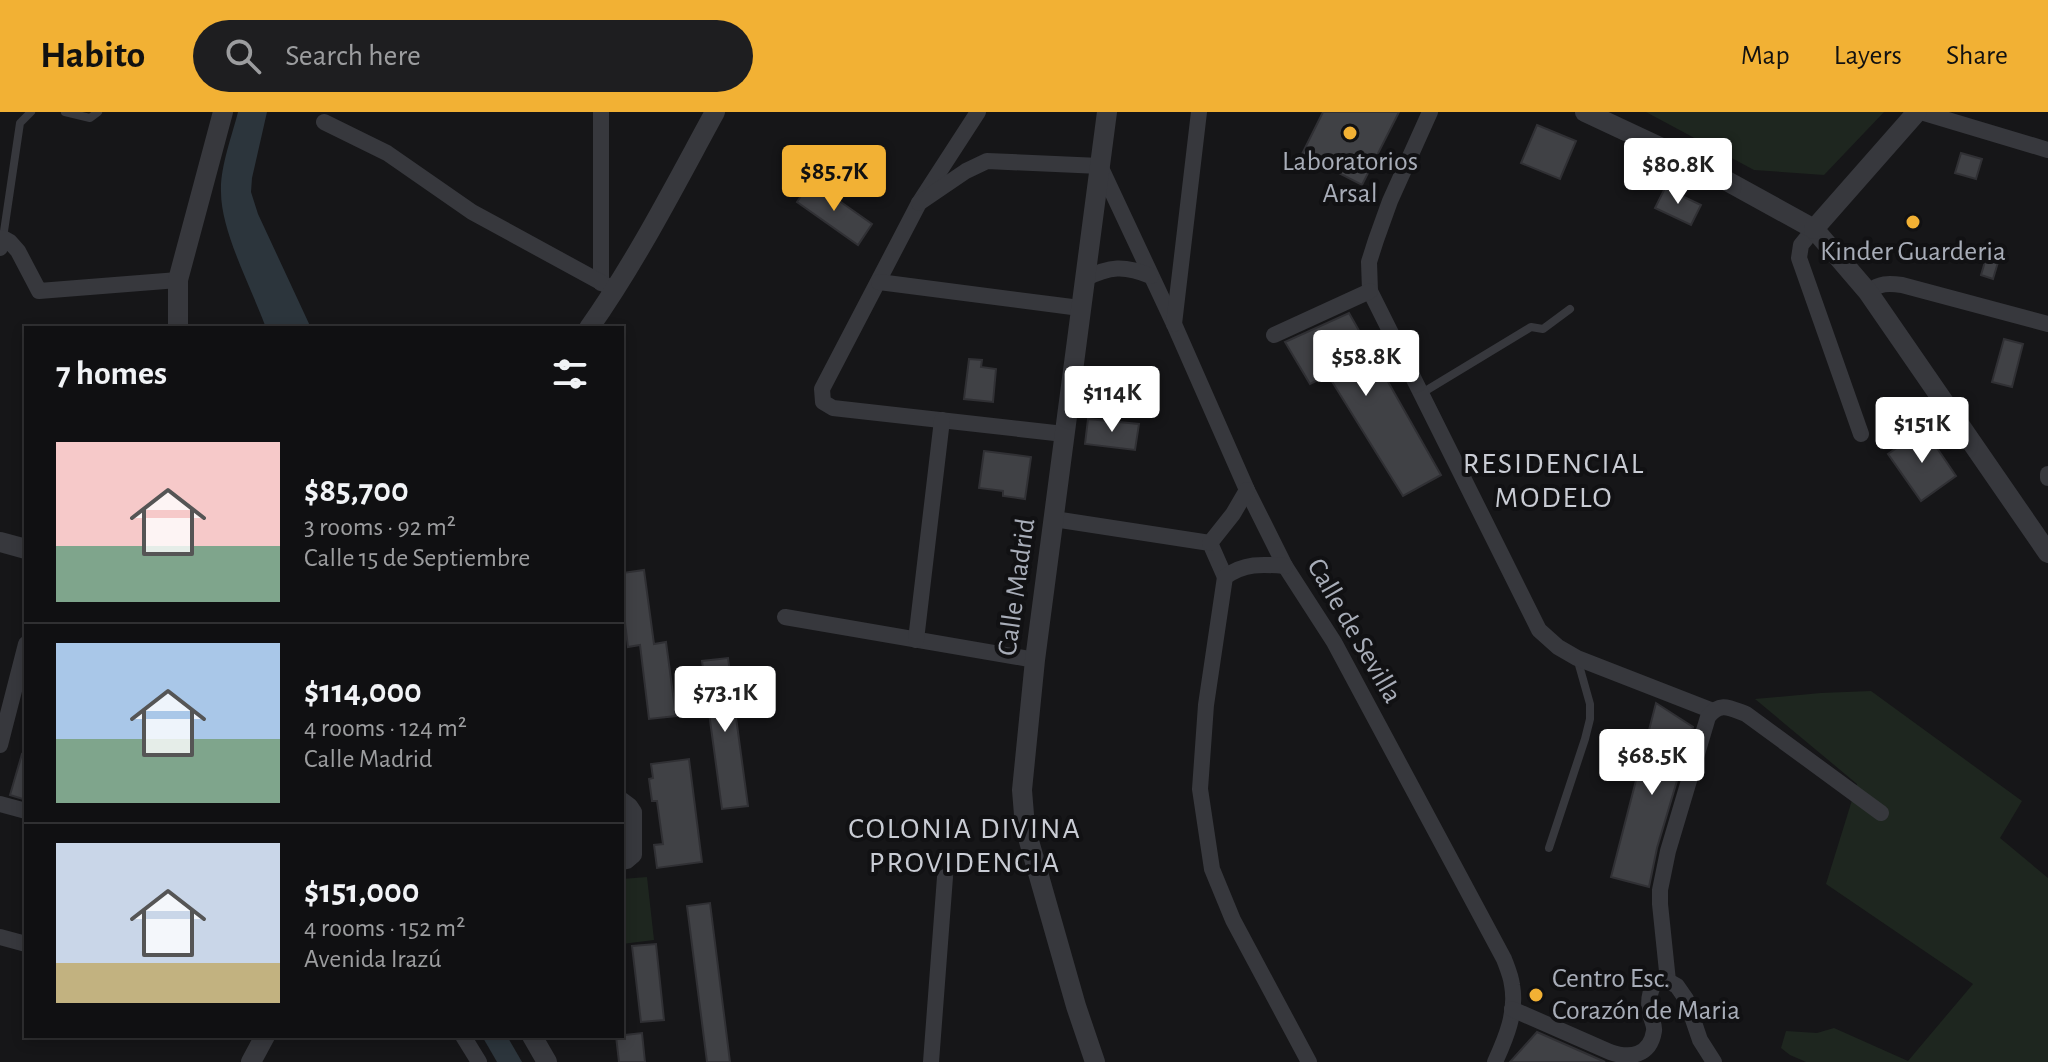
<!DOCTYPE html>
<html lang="en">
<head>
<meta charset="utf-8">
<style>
  body { margin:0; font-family:"Alegreya Sans",sans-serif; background:#1e1e20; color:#f1f3f6; height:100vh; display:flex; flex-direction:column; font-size:30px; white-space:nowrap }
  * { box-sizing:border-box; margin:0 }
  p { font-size:26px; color:#9c9d9f }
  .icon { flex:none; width:44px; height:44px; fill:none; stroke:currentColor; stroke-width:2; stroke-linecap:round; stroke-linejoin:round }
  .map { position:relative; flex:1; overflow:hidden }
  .sheet { position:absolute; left:24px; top:214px; width:600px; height:712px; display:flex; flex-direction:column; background:#101012; border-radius:0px; box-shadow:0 4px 12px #0003,0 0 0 2px #303032 }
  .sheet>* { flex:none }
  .price { position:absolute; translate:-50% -68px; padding:0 18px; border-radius:8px; background:#fff; color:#222; font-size:26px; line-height:52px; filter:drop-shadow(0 2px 4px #0008) }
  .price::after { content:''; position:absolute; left:50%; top:48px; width:24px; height:18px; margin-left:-12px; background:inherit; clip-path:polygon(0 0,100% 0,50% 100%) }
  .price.active { background:#f2b134; color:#111 }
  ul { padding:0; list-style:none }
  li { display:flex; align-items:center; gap:24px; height:200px; padding:0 32px }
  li+li { border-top:2px solid #303032 }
  li span { display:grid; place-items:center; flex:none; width:224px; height:160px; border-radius:0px; color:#555 }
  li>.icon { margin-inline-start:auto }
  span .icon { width:96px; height:96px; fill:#fffc; stroke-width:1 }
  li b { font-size:34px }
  h2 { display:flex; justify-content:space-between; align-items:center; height:96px; padding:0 32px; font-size:34px }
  header { display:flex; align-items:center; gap:48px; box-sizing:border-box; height:112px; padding:0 40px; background:#f2b134; color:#111 }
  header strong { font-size:38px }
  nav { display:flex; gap:44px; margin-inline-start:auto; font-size:28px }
  .search { width:560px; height:72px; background:#1e1e20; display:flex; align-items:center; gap:20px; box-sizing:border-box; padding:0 28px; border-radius:44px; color:#9c9d9f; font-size:30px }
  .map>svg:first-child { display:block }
  .green { fill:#1e261f }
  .water { fill:#2c353c }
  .building { fill:#404145; stroke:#303034; stroke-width:2 }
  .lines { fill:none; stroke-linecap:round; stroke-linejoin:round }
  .service { stroke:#37383d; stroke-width:8 }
  .minor { stroke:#37383d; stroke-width:16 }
  .tertiary { stroke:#37383d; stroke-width:20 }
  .poi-dot { fill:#f2b134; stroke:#111113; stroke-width:3 }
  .labels { text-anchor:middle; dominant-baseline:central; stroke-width:8; stroke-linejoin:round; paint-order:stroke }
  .poi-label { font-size:28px; fill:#a8adb8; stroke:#111113 }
  .street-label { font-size:28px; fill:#a8adb8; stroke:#111113 }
  .neighbourhood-label { font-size:30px; letter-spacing:2px; fill:#c9ccd4; stroke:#111113 }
</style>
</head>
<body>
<header>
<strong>Habito</strong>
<div class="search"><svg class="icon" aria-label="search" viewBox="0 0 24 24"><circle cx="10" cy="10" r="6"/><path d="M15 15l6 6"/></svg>Search here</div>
<nav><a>Map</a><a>Layers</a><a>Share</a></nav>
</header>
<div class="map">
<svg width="2048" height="950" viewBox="0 0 2048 950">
  <rect width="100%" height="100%" fill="#161618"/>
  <g class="green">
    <polygon points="1646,0 1884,0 1824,63 1754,58"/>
    <polygon points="1871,579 2022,689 2000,726 2048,766 2048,950 1806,950 1790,943 1781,936 1786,919 1817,921 1834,916 1908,949 1973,872 1826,772 1857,672 1755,587 1821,581"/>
    <polygon points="647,765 654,828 622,832 622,767"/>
  </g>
  <g class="water">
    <path d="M238,0H267L252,66L251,80L258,102L311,216H266C252,177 221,120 221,80C220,55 232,24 238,0Z"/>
    <polygon points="482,924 507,924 522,950 497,950"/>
  </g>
  <g class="building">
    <polygon points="1323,0 1399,0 1362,73 1302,42"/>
    <polygon points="1537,13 1576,29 1560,67 1521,51"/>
    <polygon points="1961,41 1982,47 1976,67 1955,61"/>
    <polygon points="811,69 872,112 858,133 797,90"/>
    <polygon points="1665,76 1701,93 1691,113 1655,96"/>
    <polygon points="1987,143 1999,147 1993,167 1981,163"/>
    <polygon points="1349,201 1441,363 1403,384 1328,263 1310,272 1285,230"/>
    <polygon points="2004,227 2023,232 2012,275 1992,270"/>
    <polygon points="969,247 982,248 981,255 996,257 993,290 964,287"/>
    <polygon points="1088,307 1139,312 1135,338 1085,332"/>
    <polygon points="1924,317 1956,364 1921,389 1888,342"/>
    <polygon points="984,339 1031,345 1025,387 1003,384 1003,379 979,376"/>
    <polygon points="644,458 654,532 666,530 676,604 649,607 640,533 628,535 622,486 622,461"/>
    <polygon points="728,546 748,694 722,697 702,549"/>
    <polygon points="1656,591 1693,615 1657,736 1649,775 1611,765"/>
    <polygon points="22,642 26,643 26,688 10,683"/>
    <polygon points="689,647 702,750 657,756 654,733 663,732 657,689 652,689 649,667 653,666 651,652"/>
    <polygon points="710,791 730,950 707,950 687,794"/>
    <polygon points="656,832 664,908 641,910 632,834"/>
    <polygon points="1537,920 1603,949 1605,950 1510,950"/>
    <polygon points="642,921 645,950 619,950 616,924"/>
  </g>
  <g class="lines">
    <g class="service">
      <polyline points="65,0 90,6 98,0"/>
      <polyline points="3,126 20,11 31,0"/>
      <polyline points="1422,281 1531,215 1543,217 1570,197"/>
      <polyline points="1549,736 1585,627 1590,607 1590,592 1577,546"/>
    </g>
    <g class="minor">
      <polyline points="601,0 601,171"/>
      <polyline points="978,0 919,91 822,277 823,290 833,296 1064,322"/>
      <polyline points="1430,0 1390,89 1376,128 1369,150 1370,179 1539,518 1558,535 1577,546 1713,599"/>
      <polyline points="1921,0 2048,38"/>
      <polyline points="324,10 387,41 472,100 615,178"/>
      <path d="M919,91L966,59L987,49L1100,54L1174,212L1247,378L1285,454L1334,530L1504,847C1507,855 1511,864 1512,873C1517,900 1506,926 1495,950"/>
      <polyline points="1814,117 1801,133 1799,146 1861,322"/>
      <polyline points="0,136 3,126 10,130 18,139 39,179 178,168"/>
      <path d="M1084,167C1110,154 1124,153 1151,164"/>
      <polyline points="879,170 1080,196"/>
      <path d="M1868,180C1880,171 1888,171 1902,173L2048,212"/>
      <polyline points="1174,212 1199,0"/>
      <polyline points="1274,223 1370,179"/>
      <polyline points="2048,362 2048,366"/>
      <polyline points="1054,407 1210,431 1225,465"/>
      <polyline points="1210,431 1233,402 1247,378"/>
      <path d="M1285,454C1262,452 1244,451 1225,465L1206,593L1200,677L1212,757L1233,808L1309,950"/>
      <polyline points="785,505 1035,548"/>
      <polyline points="916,528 942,308"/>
      <polyline points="0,633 26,532"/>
      <polyline points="622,688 630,694 634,700 634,743 627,749 622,750"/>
      <polyline points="0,692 26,699"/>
      <polyline points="0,825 26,832"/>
      <path d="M1668,869L1660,792V778L1668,739L1708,605C1720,589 1730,596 1746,602L1881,701"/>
      <path d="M1512,897L1610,940C1630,947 1650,944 1654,919C1655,913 1651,908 1650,901C1648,890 1649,880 1655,870L1668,869L1677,874L1686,887L1700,928L1714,950"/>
      <polyline points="463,924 479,950"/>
      <polyline points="931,950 945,765"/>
    </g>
    <g class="tertiary">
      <polyline points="1585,0 1696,52 1814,117 1868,180 2048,441"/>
      <polyline points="1814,117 1917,0"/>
      <polyline points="178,216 178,168 223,0"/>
      <path d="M589,216C637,148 675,73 715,0"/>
      <polyline points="0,430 26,437"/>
      <polyline points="532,924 547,950"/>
      <polyline points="251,950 265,924"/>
      <polyline points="1095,950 1076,894 1025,715 1022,678 1035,548 1107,0"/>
    </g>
  </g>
  <g class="poi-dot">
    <circle cx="1350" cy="21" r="8"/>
    <circle cx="1913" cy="110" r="8"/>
    <circle cx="1536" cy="883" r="8"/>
  </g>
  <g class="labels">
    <g class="poi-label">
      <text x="1350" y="50">Laboratorios<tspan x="1350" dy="32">Arsal</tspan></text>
      <text x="1913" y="140">Kinder Guarderia</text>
      <text x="1552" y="867" text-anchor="start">Centro Esc.<tspan x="1552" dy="32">Corazón de Maria</tspan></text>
    </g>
    <g class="street-label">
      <text transform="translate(1017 475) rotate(-82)">Calle Madrid</text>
      <text transform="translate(1354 519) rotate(60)">Calle de Sevilla</text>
    </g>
    <g class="neighbourhood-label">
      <text x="1554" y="352">RESIDENCIAL<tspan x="1554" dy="34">MODELO</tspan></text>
      <text x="965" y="717">COLONIA DIVINA<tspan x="965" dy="34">PROVIDENCIA</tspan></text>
    </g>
  </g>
</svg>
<b class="price" style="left:1678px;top:94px">$80.8K</b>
<b class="price active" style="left:834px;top:101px">$85.7K</b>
<b class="price" style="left:1366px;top:286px">$58.8K</b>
<b class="price" style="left:1112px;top:322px">$114K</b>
<b class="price" style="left:1922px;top:353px">$151K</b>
<b class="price" style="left:725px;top:622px">$73.1K</b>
<b class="price" style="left:1652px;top:685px">$68.5K</b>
<section class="sheet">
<h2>7 homes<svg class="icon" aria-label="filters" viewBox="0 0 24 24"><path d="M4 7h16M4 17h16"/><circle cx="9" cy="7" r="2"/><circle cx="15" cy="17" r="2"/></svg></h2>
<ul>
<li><span style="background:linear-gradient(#f6c9c9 65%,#7fa58c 0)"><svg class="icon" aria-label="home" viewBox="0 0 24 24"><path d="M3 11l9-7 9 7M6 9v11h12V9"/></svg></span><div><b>$85,700</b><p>3 rooms · 92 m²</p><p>Calle 15 de Septiembre</p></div></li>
<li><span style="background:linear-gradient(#a9c7e8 60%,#7fa58c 0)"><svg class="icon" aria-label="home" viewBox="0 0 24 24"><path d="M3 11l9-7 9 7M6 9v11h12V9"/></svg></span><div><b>$114,000</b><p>4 rooms · 124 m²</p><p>Calle Madrid</p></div></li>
<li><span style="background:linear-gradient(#c9d6e8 75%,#c2b280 0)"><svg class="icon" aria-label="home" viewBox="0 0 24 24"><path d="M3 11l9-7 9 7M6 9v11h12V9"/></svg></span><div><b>$151,000</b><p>4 rooms · 152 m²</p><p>Avenida Irazú</p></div></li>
</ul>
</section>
</div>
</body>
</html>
